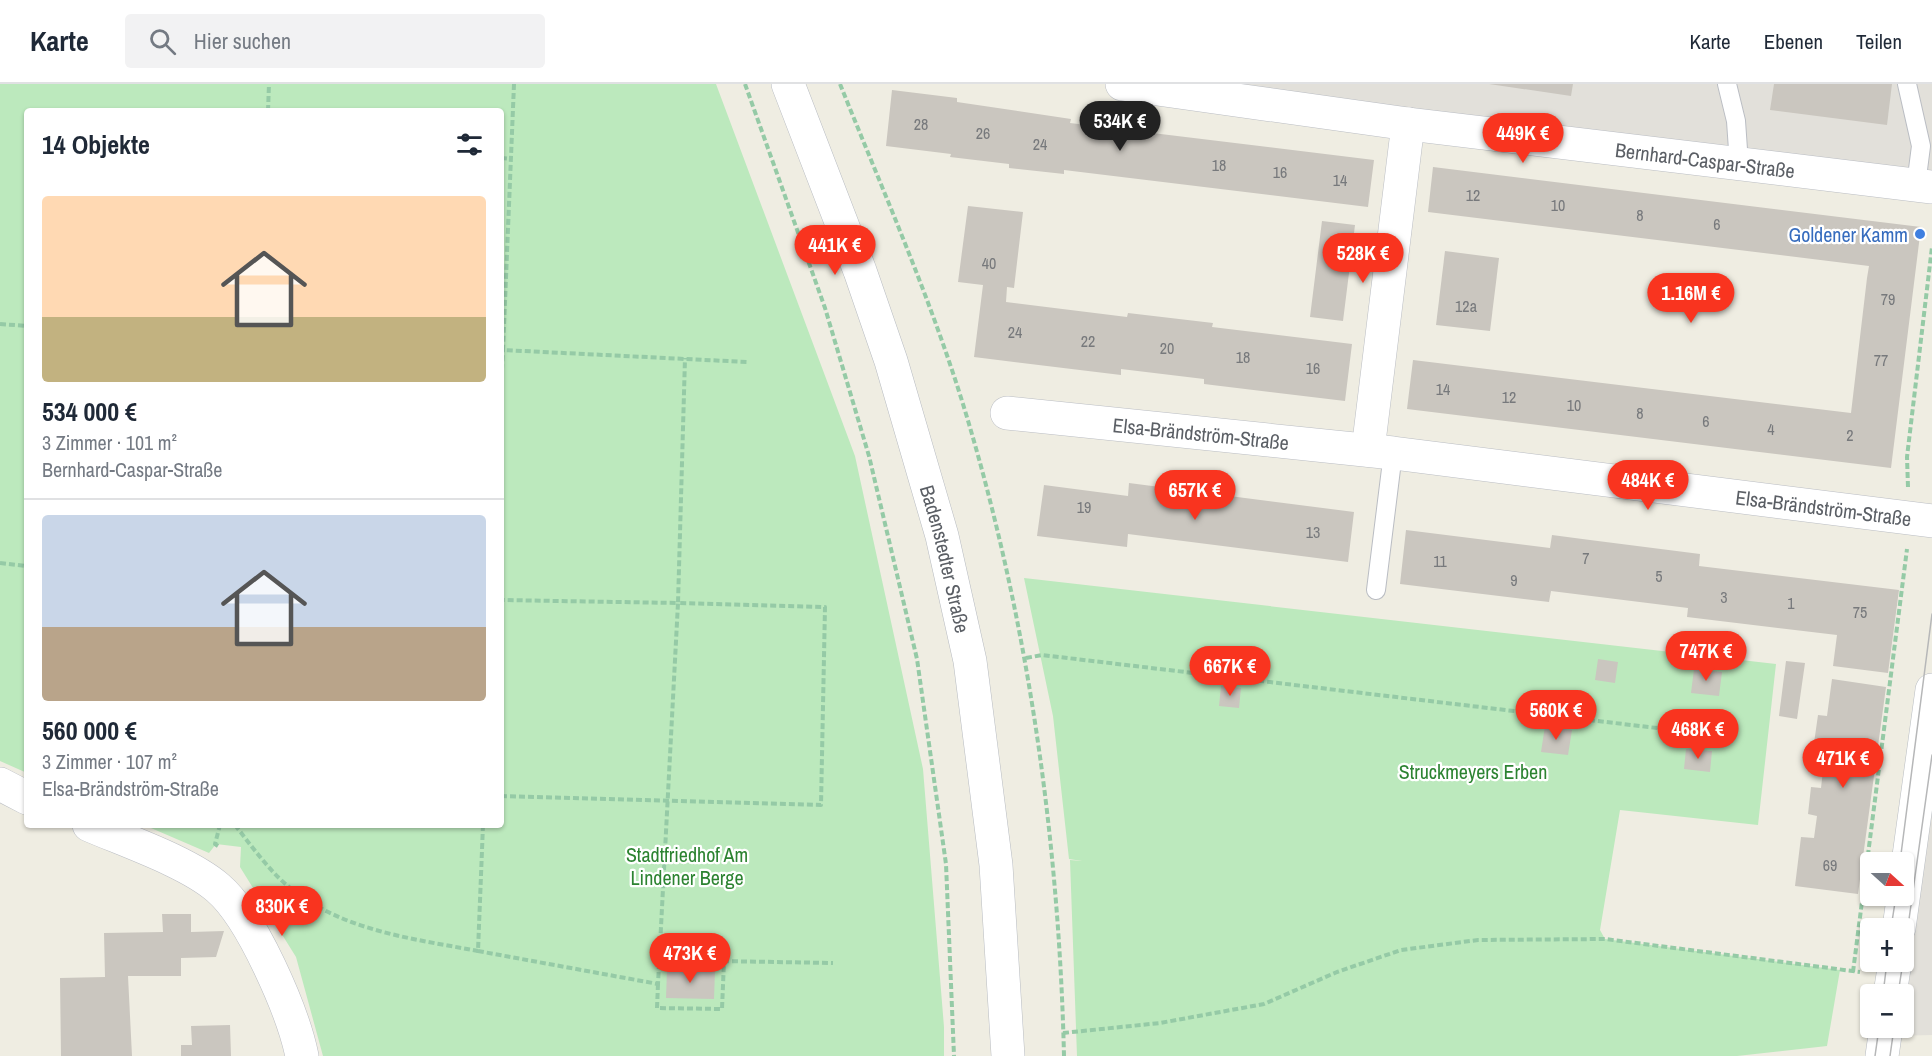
<!DOCTYPE html>
<html lang="de">
<head>
<meta charset="utf-8">
<style>
  body { margin:0; font-family:"Archivo Narrow",sans-serif; background:#f2f2f3; color:#1f2937; height:100vh; display:flex; flex-direction:column; font-size:22px; white-space:nowrap }
  * { box-sizing:border-box; margin:0 }
  p { font-size:20px; color:#747a83 }
  .icon { flex:none; width:33px; height:33px; fill:none; stroke:currentColor; stroke-width:2; stroke-linecap:round; stroke-linejoin:round }
  .map { position:relative; flex:1; overflow:hidden }
  .sheet { position:absolute; left:24px; top:24px; width:480px; height:720px; display:flex; flex-direction:column; background:#fff; border-radius:6px; box-shadow:0 2px 4px #0004 }
  .sheet>* { flex:none }
  .needle { width:39px; rotate:111deg }
  .fabs { position:absolute; left:1860px; top:768px; display:grid; gap:12px }
  .fabs a { display:grid; place-items:center; width:54px; height:54px; border-radius:6px; background:#fff; box-shadow:0 2px 4px #0004; font-size:30px }
  .price { position:absolute; translate:-50% -51px; padding:0 14px; border-radius:21px; background:#f9341f; color:#fff; font-size:20px; line-height:39px; filter:drop-shadow(0 2px 3px #0008) }
  .price::after { content:''; position:absolute; left:50%; top:36px; width:18px; height:14px; margin-left:-9px; background:inherit; clip-path:polygon(0 0,100% 0,50% 100%) }
  .price.active { background:#222; color:#fff }
  ul { padding:0; list-style:none }
  li { display:grid; align-content:center; gap:12px; height:318px; padding:0 18px }
  li+li { border-top:2px solid #e0e1e3 }
  li span { display:grid; place-items:center; height:186px; border-radius:6px; color:#555 }
  li>.icon { margin-inline-start:auto }
  span .icon { width:108px; height:108px; fill:#fffc; stroke-width:1 }
  li b { font-size:26px }
  h2 { display:flex; justify-content:space-between; align-items:center; height:72px; padding:0 18px; font-size:26px }
  header { display:flex; align-items:center; gap:36px; box-sizing:border-box; height:84px; padding:0 30px; background:#fff; border-bottom:2px solid #e0e1e3 }
  header strong { font-size:28px }
  nav { display:flex; gap:33px; margin-inline-start:auto; font-size:21px }
  .search { width:420px; height:54px; background:#f2f2f3; display:flex; align-items:center; gap:15px; box-sizing:border-box; padding:0 21px; border-radius:6px; color:#747a83; font-size:22px }
  .map>svg:first-child { display:block }
  .industrial { fill:#e2e0da }
  .green { fill:#bce9bd }
  .building { fill:#cac6bf }
  .lines { fill:none; stroke-linecap:round; stroke-linejoin:round }
  .lane-casing { stroke:#babdc3; stroke-width:20 }
  .street-casing { stroke:#babdc3; stroke-width:34 }
  .secondary-casing { stroke:#b8bcc2; stroke-width:34 }
  .path { stroke:#95caa6; stroke-width:4; stroke-dasharray:6 3; stroke-linecap:butt }
  .lane { stroke:#fff; stroke-width:18 }
  .street { stroke:#fff; stroke-width:33 }
  .secondary { stroke:#fff; stroke-width:33 }
  .tram { stroke:#b6b7b8; stroke-width:1.5 }
  .shop-dot { fill:#3f7fe0; stroke:#fff; stroke-width:2 }
  .labels { text-anchor:middle; dominant-baseline:central; stroke-width:4.5; stroke-linejoin:round; paint-order:stroke }
  .number-label { font-size:16px; fill:#77797c }
  .street-label { font-size:20px; fill:#5b5f65; stroke:#fff }
  .shop-label { font-size:20px; fill:#366cbe; stroke:#fff; text-anchor:end }
  .park-label { font-size:20px; fill:#2c8331; stroke:#fff }
</style>
</head>
<body>
<header>
<strong>Karte</strong>
<div class="search"><svg class="icon" aria-label="search" viewBox="0 0 24 24"><circle cx="10" cy="10" r="6"/><path d="M15 15l6 6"/></svg>Hier suchen</div>
<nav><a>Karte</a><a>Ebenen</a><a>Teilen</a></nav>
</header>
<div class="map">
<svg width="1932" height="972" viewBox="0 0 1932 972">
  <rect width="100%" height="100%" fill="#efede2"/>
  <g class="industrial">
    <polygon points="1122,0 1932,0 1932,103"/>
    <polygon points="1932,606 1932,951 1893,952 1894,944 1904,944 1904,844"/>
  </g>
  <g class="green">
    <polygon points="0,0 716,0 855,372 923,685 944,943 944,972 323,972 296,873 240,783 241,763 216,760 209,769 144,741 501,741 501,27 27,27 27,689 0,677"/>
    <polygon points="1024,494 1776,580 1758,741 1620,726 1600,846 1605,855 1840,886 1827,962 1737,972 1077,972 1070,776 1082,777 1069,775 1053,632"/>
  </g>
  <g class="building">
    <polygon points="1489,0 1573,0 1571,12"/>
    <polygon points="1774,0 1892,0 1887,41 1770,26"/>
    <polygon points="892,6 957,14 957,18 1071,35 1070,39 1374,76 1368,123 1064,86 1064,90 1009,84 1009,80 950,73 951,70 886,62"/>
    <polygon points="1433,83 1921,143 1891,384 1407,325 1413,276 1851,329 1867,194 1869,182 1428,128"/>
    <polygon points="968,122 1023,128 1014,204 1007,203 1006,218 1127,233 1128,229 1213,239 1212,243 1352,260 1345,317 1204,300 1204,295 1121,285 1121,291 974,273 983,201 958,198"/>
    <polygon points="1322,137 1355,141 1343,237 1310,233"/>
    <polygon points="1445,167 1499,174 1490,247 1436,241"/>
    <polygon points="1129,399 1354,428 1348,478 1128,450 1127,463 1037,452 1044,401 1128,412"/>
    <polygon points="1406,446 1550,464 1552,451 1590,456 1700,470 1699,482 1899,506 1888,589 1833,582 1837,551 1687,533 1688,524 1551,507 1549,518 1400,500"/>
    <polygon points="1598,575 1618,578 1615,599 1595,596"/>
    <polygon points="1786,577 1805,579 1797,635 1779,632"/>
    <polygon points="1694,585 1722,588 1719,612 1691,609"/>
    <polygon points="1832,595 1886,603 1858,810 1795,802 1801,753 1814,754 1817,732 1808,730 1811,703 1821,704 1826,661 1814,659 1818,631 1827,632"/>
    <polygon points="1221,602 1241,604 1239,624 1219,622"/>
    <polygon points="1545,642 1572,646 1568,671 1541,668"/>
    <polygon points="1686,665 1712,667 1710,688 1684,685"/>
    <polygon points="162,830 191,830 191,848 224,847 216,873 181,874 181,892 128,892 132,972 61,972 60,894 105,893 104,849 163,848"/>
    <polygon points="667,886 715,887 714,915 666,914"/>
    <polygon points="230,941 231,972 181,972 181,961 192,961 191,942"/>
  </g>
  <g class="lines">
    <g class="lane-casing">
      <g id="lane">
        <polyline points="1727,0 1736,37 1739,80"/>
        <polyline points="1907,0 1921,62 1916,101"/>
        <polyline points="1376,506 1393,369"/>
      </g>
    </g>
    <g class="street-casing">
      <g id="street">
        <path id="s1" d="M1122,0L1408,40L1932,103"/>
        <path id="s2" d="M1007,329L1393,369L1932,437"/>
        <polyline points="1368,366 1408,40"/>
        <polyline points="0,700 27,714"/>
        <path d="M89,741C126,757 188,778 218,804C252,833 293,928 302,972"/>
      </g>
    </g>
    <g class="secondary-casing">
      <g id="secondary">
        <path id="s3" d="M788,0L860,187L891,277L942,452L970,577L996,781L1008,972"/>
        <polyline points="1899,844 1932,606"/>
        <polyline points="1890,910 1895,878"/>
        <polyline points="1882,972 1886,944"/>
      </g>
    </g>
    <g class="path">
      <polyline points="514,0 503,266 747,278"/>
      <polyline points="745,0 825,224 869,372 917,575 946,780 954,972"/>
      <path d="M840,0C885,112 935,224 969,340C1029,544 1059,759 1064,972"/>
      <polyline points="268,27 269,0"/>
      <polyline points="501,74 511,75"/>
      <polyline points="0,240 27,242"/>
      <polyline points="501,304 503,266"/>
      <polyline points="1908,403 1907,373 1932,163"/>
      <polyline points="0,479 27,482"/>
      <polyline points="1026,574 1042,571 1724,652"/>
      <polyline points="501,712 821,721 825,523 678,519 685,274"/>
      <path d="M235,741C249,759 263,778 279,794C333,846 409,854 478,867"/>
      <polyline points="483,741 478,867 658,900 678,519 501,516"/>
      <polyline points="218,762 215,760 220,741"/>
      <polyline points="660,876 833,879"/>
      <polyline points="1853,888 1907,465"/>
      <polyline points="658,900 657,924 722,925 724,877"/>
      <polyline points="1063,949 1160,939 1264,920 1337,888 1401,866 1478,856 1605,855 1860,888"/>
    </g>
    <use href="#lane" class="lane"/>
    <use href="#street" class="street"/>
    <use href="#secondary" class="secondary"/>
    <g class="tram">
      <polyline points="1900,778 1932,530"/>
      <polyline points="1891,844 1896,812"/>
      <polyline points="1904,871 1932,671"/>
      <polyline points="1883,910 1887,878"/>
      <polyline points="1898,910 1903,878"/>
      <polyline points="1875,972 1879,944"/>
      <polyline points="1890,972 1894,944"/>
    </g>
  </g>
  <circle class="shop-dot" cx="1920" cy="150" r="6"/>
  <g class="labels">
    <g class="number-label">
      <text x="921" y="40">28</text>
      <text x="983" y="49">26</text>
      <text x="1040" y="60">24</text>
      <text x="1219" y="81">18</text>
      <text x="1280" y="88">16</text>
      <text x="1340" y="96">14</text>
      <text x="1473" y="111">12</text>
      <text x="1558" y="121">10</text>
      <text x="1640" y="131">8</text>
      <text x="1717" y="140">6</text>
      <text x="989" y="179">40</text>
      <text x="1888" y="215">79</text>
      <text x="1466" y="222">12a</text>
      <text x="1015" y="248">24</text>
      <text x="1088" y="257">22</text>
      <text x="1167" y="264">20</text>
      <text x="1243" y="273">18</text>
      <text x="1881" y="276">77</text>
      <text x="1313" y="284">16</text>
      <text x="1443" y="305">14</text>
      <text x="1509" y="313">12</text>
      <text x="1574" y="321">10</text>
      <text x="1640" y="329">8</text>
      <text x="1706" y="337">6</text>
      <text x="1771" y="345">4</text>
      <text x="1850" y="351">2</text>
      <text x="1084" y="423">19</text>
      <text x="1313" y="448">13</text>
      <text x="1586" y="474">7</text>
      <text x="1440" y="477">11</text>
      <text x="1659" y="492">5</text>
      <text x="1514" y="496">9</text>
      <text x="1724" y="513">3</text>
      <text x="1791" y="519">1</text>
      <text x="1860" y="528">75</text>
      <text x="1830" y="781">69</text>
    </g>
    <g class="street-label">
      <text stroke="none"><textPath href="#s1" startOffset="588">Bernhard-Caspar-Straße</textPath></text>
      <text stroke="none"><textPath href="#s2" startOffset="195">Elsa-Brändström-Straße</textPath></text>
      <text stroke="none"><textPath href="#s2" startOffset="822">Elsa-Brändström-Straße</textPath></text>
      <text stroke="none"><textPath href="#s3" startOffset="501">Badenstedter Straße</textPath></text>
    </g>
    <g class="shop-label">
      <text x="1908" y="150">Goldener Kamm</text>
    </g>
    <g class="park-label">
      <text x="1473" y="687">Struckmeyers Erben</text>
      <text x="687" y="770">Stadtfriedhof Am<tspan x="687" dy="23">Lindener Berge</tspan></text>
    </g>
  </g>
</svg>
<div class="fabs">
<a><svg class="needle" viewBox="-14 -14 28 28"><path d="M0-13l5 13h-10z" fill="#e53935"/><path d="M0 13l5-13h-10z" fill="#747a83"/></svg></a>
<a>+</a>
<a>−</a>
</div>
<b class="price active" style="left:1120px;top:68px">534K €</b>
<b class="price" style="left:1523px;top:80px">449K €</b>
<b class="price" style="left:835px;top:192px">441K €</b>
<b class="price" style="left:1363px;top:200px">528K €</b>
<b class="price" style="left:1691px;top:240px">1.16M €</b>
<b class="price" style="left:1648px;top:427px">484K €</b>
<b class="price" style="left:1195px;top:437px">657K €</b>
<b class="price" style="left:1706px;top:598px">747K €</b>
<b class="price" style="left:1230px;top:613px">667K €</b>
<b class="price" style="left:1556px;top:657px">560K €</b>
<b class="price" style="left:1698px;top:676px">468K €</b>
<b class="price" style="left:1843px;top:705px">471K €</b>
<b class="price" style="left:282px;top:853px">830K €</b>
<b class="price" style="left:690px;top:900px">473K €</b>
<section class="sheet">
<h2>14 Objekte<svg class="icon" aria-label="filters" viewBox="0 0 24 24"><path d="M4 7h16M4 17h16"/><circle cx="9" cy="7" r="2"/><circle cx="15" cy="17" r="2"/></svg></h2>
<ul>
<li><span style="background:linear-gradient(#ffd9b3 65%,#c2b280 0)"><svg class="icon" aria-label="home" viewBox="0 0 24 24"><path d="M3 11l9-7 9 7M6 9v11h12V9"/></svg></span><div><b>534 000 €</b><p>3 Zimmer · 101 m²</p><p>Bernhard-Caspar-Straße</p></div></li>
<li><span style="background:linear-gradient(#c9d6e8 60%,#b9a48a 0)"><svg class="icon" aria-label="home" viewBox="0 0 24 24"><path d="M3 11l9-7 9 7M6 9v11h12V9"/></svg></span><div><b>560 000 €</b><p>3 Zimmer · 107 m²</p><p>Elsa-Brändström-Straße</p></div></li>
</ul>
</section>
</div>
</body>
</html>
